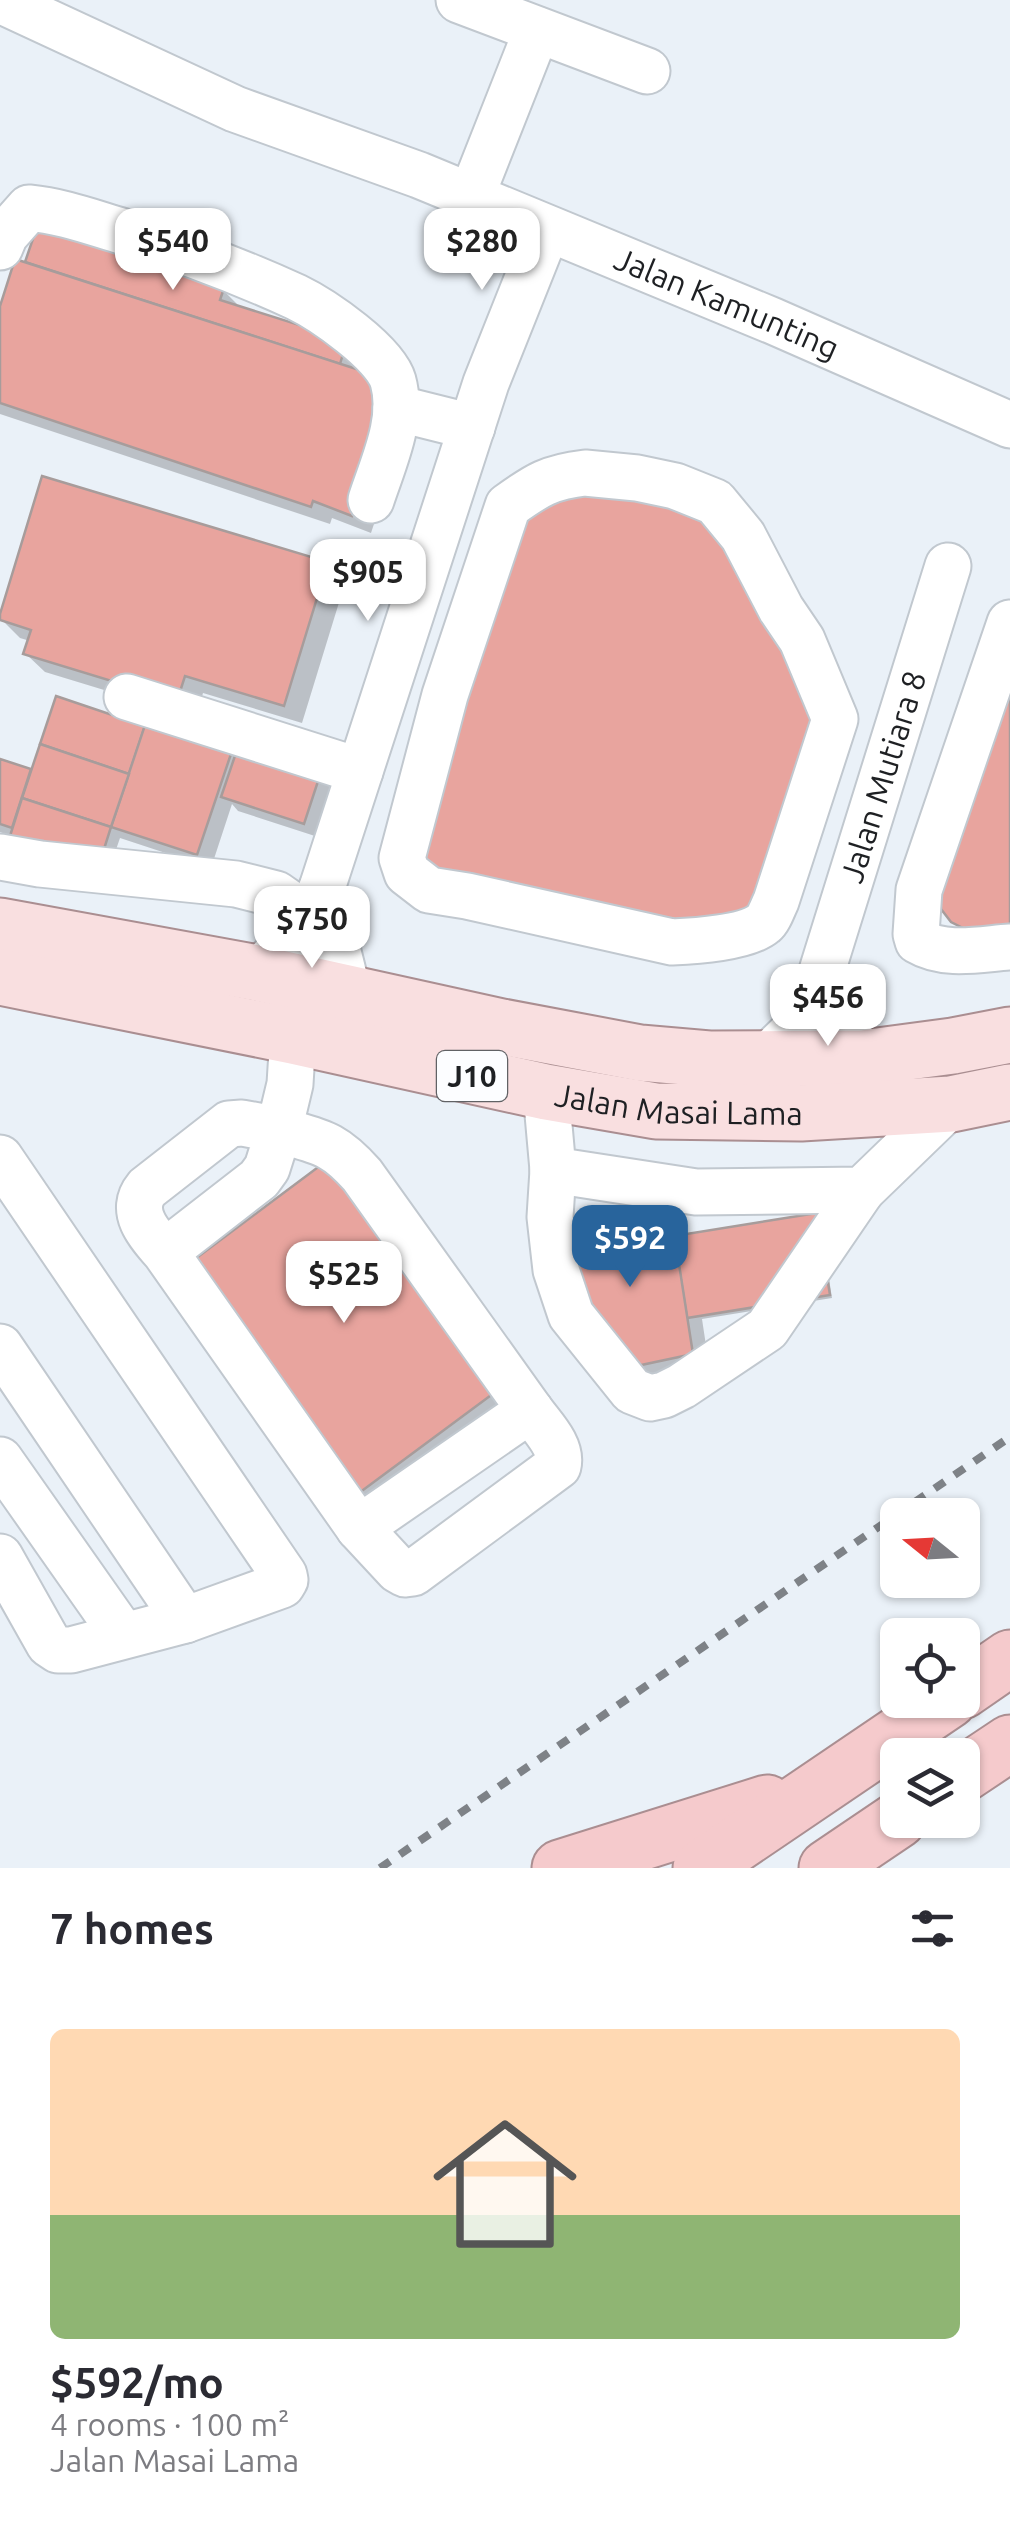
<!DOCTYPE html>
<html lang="en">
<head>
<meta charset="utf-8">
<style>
  body { margin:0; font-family:Ubuntu,sans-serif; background:#f2f2f3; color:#2b2b33; height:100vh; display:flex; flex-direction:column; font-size:38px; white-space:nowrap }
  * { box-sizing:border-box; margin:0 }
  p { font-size:32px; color:#7c7c81 }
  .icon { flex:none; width:55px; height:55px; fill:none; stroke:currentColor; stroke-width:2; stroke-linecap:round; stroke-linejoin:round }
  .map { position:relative; height:1868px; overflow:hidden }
  .panel { display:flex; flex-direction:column; background:#fff; flex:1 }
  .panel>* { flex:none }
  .needle { width:65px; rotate:288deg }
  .controls { position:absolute; left:880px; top:1498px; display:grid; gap:20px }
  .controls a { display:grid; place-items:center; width:100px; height:100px; border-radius:15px; background:#fff; box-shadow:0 2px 8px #0004; font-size:50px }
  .price { position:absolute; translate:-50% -85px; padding:0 22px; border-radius:20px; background:#fff; color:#222; font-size:32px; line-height:65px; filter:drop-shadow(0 2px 5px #0008) }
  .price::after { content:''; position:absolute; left:50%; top:60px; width:30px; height:22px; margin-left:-15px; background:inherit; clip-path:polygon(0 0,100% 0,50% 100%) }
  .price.active { background:#28649c; color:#fff }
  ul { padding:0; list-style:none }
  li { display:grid; align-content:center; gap:20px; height:530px; padding:0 50px }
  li+li { border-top:2px solid #e1e1e2 }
  li span { display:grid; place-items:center; height:310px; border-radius:15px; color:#555 }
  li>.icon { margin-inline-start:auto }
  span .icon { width:180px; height:180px; fill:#fffc; stroke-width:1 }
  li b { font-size:42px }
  h2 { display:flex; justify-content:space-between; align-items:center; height:120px; padding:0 50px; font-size:42px }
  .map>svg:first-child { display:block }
  .shadow { fill:#0003 }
  .building { fill:#e8a49e; stroke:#a79c9b; stroke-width:2.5 }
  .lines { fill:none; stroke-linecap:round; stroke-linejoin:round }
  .minor-casing { stroke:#c1c8cf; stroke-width:49 }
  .major-casing { stroke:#aa8e91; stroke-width:59 }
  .highway-casing { stroke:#aa8e91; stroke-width:59 }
  .minor { stroke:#fff; stroke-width:45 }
  .major { stroke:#f9dfe0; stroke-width:55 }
  .highway { stroke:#f5cacc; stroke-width:55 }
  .rail { stroke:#7e8287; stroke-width:8; stroke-dasharray:12 12; stroke-linecap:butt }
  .labels { text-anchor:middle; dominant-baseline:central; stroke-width:8; stroke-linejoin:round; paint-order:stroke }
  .shield { fill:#fcfdff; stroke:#616265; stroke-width:2.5 }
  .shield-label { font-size:30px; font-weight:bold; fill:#1e2023 }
  .street-label { font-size:32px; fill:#1e2023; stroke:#fcfdff }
</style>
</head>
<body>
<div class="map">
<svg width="1010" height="1868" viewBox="0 0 1010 1868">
  <rect width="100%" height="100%" fill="#eaf1f8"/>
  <g class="shadow">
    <polygon points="38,230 223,290 237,304 236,307 360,357 356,371 399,449 371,533 332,518 330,524 0,414 0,315 27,266"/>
    <polygon points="326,564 345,583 302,723 203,693 196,718 45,672 26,654 30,641 20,638 1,619"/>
    <polygon points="146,729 320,774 334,788 318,837 238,811 232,804 211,868 120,838 108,873 0,832 0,761 33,772"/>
    <polygon points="329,1163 515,1410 379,1510 361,1492"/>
    <polygon points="820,1220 832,1298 702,1319 710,1372 648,1386 629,1367 637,1221 654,1238 676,1238"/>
  </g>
  <g class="building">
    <polygon points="37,227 224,288 220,300 347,340 340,364 25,262"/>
    <polygon points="15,259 378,376 381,429 352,516 313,501 311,507 0,403 0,306"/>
    <polygon points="42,476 328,562 284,706 185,676 177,701 23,654 31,630 0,620 0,614"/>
    <polygon points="598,480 710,509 827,707 757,903 718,932 441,876 414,844 520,511"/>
    <polygon points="1010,669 1010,934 971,932 951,922 941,909 939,890"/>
    <polygon points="56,696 145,726 129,774 40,744"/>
    <polygon points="150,710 236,739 197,855 111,827"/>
    <polygon points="40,744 129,774 111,827 22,798"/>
    <polygon points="239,744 321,772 304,824 221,797"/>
    <polygon points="0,759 31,769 12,828 0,824"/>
    <polygon points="22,798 111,827 99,865 10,836"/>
    <polygon points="329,1159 498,1390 359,1493 191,1262"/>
    <polygon points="817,1213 830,1295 687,1318 674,1236"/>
    <polygon points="638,1219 641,1239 674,1232 693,1354 627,1368 570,1290 562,1232"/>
  </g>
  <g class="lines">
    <g class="minor-casing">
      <g id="minor">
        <path id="s1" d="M0,0L235,109L419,175L773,321L1010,425"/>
        <polyline points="459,0 647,71"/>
        <polyline points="471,197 537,30"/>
        <path d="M0,247L5,235L29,208C60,211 88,221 118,230C178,248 239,271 296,297C323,310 385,353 393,381C404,420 383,463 371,500"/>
        <polyline points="396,408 472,427"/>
        <path d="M585,473L637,478L675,486L715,502L743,536L781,609L802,640L835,719L776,901C773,907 769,919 764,923C747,938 694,941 672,942L467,896L429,890L407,873L402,858L445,695L508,506C537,485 550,477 585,473Z"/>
        <path d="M1010,623L919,890L916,934L918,941C945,957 980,949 1010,947"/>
        <polyline points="127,697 360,771"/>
        <polyline points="0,857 40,864 236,884 276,894 309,917"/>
        <polyline points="322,888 348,992"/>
        <polyline points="257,973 294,937 309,917 322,888 486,383 547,230"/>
        <polyline points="818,984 863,1058"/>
        <path id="s2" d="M764,1060L797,1028L818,984L948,566"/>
        <polyline points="546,1092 553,1170 696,1192 862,1190 951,1104"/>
        <polyline points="0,1158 284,1575 285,1580 282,1585 185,1620 71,1650 58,1650 49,1644 0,1557"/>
        <polyline points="553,1170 550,1217 556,1270 571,1315 632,1391 650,1398 664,1395 682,1386 767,1329 862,1190"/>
        <path d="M165,1252L359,1528L530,1410L362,1175C333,1142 320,1142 279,1130L267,1168L259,1179L165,1252C149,1234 128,1211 147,1188L229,1124L242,1123L279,1130L290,1084L293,1036"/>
        <polyline points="0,1347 185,1620"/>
        <polyline points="0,1460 123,1635"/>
        <path d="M359,1528L398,1570L405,1574L413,1573L558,1466C563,1446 541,1426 530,1410"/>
      </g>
    </g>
    <g class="major-casing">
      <g id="major">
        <polyline points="0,926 257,973 502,1027 640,1053 709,1059 863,1058 953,1046 1010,1035"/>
        <path id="s3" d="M0,977L293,1036L546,1092L656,1111L801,1113L951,1104L1010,1092"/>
      </g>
    </g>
    <g class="highway-casing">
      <g id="highway">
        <polyline points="962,1691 1010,1658"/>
        <polyline points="962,1775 1010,1743"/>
        <polyline points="560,1868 767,1803"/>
        <polyline points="701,1868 949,1700"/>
        <polyline points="827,1868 898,1820"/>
      </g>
    </g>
    <use href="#minor" class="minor"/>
    <use href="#major" class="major"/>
    <use href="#highway" class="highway"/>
    <polyline class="rail" points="380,1868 1010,1437"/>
  </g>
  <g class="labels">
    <rect class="shield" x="437" y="1051" width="70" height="50" rx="8"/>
    <g class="shield-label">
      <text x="472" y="1076">J10</text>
    </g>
    <g class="street-label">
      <text stroke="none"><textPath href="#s1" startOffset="788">Jalan Kamunting</textPath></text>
      <text stroke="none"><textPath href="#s2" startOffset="312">Jalan Mutiara 8</textPath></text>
      <text stroke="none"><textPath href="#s3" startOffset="692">Jalan Masai Lama</textPath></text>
    </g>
  </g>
</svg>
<div class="controls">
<a><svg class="needle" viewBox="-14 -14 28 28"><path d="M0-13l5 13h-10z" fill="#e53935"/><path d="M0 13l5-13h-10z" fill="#7c7c81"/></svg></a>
<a><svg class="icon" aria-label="locate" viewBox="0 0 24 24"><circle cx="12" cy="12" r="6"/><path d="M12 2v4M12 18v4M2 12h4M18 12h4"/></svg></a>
<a><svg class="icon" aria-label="layers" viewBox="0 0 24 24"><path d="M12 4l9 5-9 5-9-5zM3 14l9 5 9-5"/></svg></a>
</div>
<b class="price" style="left:173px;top:293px">$540</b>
<b class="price" style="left:482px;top:293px">$280</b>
<b class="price" style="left:368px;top:624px">$905</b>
<b class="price" style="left:312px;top:971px">$750</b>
<b class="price" style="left:828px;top:1049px">$456</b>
<b class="price active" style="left:630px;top:1290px">$592</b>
<b class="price" style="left:344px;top:1326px">$525</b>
</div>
<section class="panel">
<h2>7 homes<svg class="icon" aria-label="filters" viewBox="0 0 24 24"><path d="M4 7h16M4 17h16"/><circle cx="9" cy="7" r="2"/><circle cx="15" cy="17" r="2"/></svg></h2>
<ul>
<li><span style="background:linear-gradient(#ffd9b3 60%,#8fb573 0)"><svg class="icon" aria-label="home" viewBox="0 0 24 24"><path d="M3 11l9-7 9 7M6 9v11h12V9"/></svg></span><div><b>$592/mo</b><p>4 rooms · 100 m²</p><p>Jalan Masai Lama</p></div></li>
</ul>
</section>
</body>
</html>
